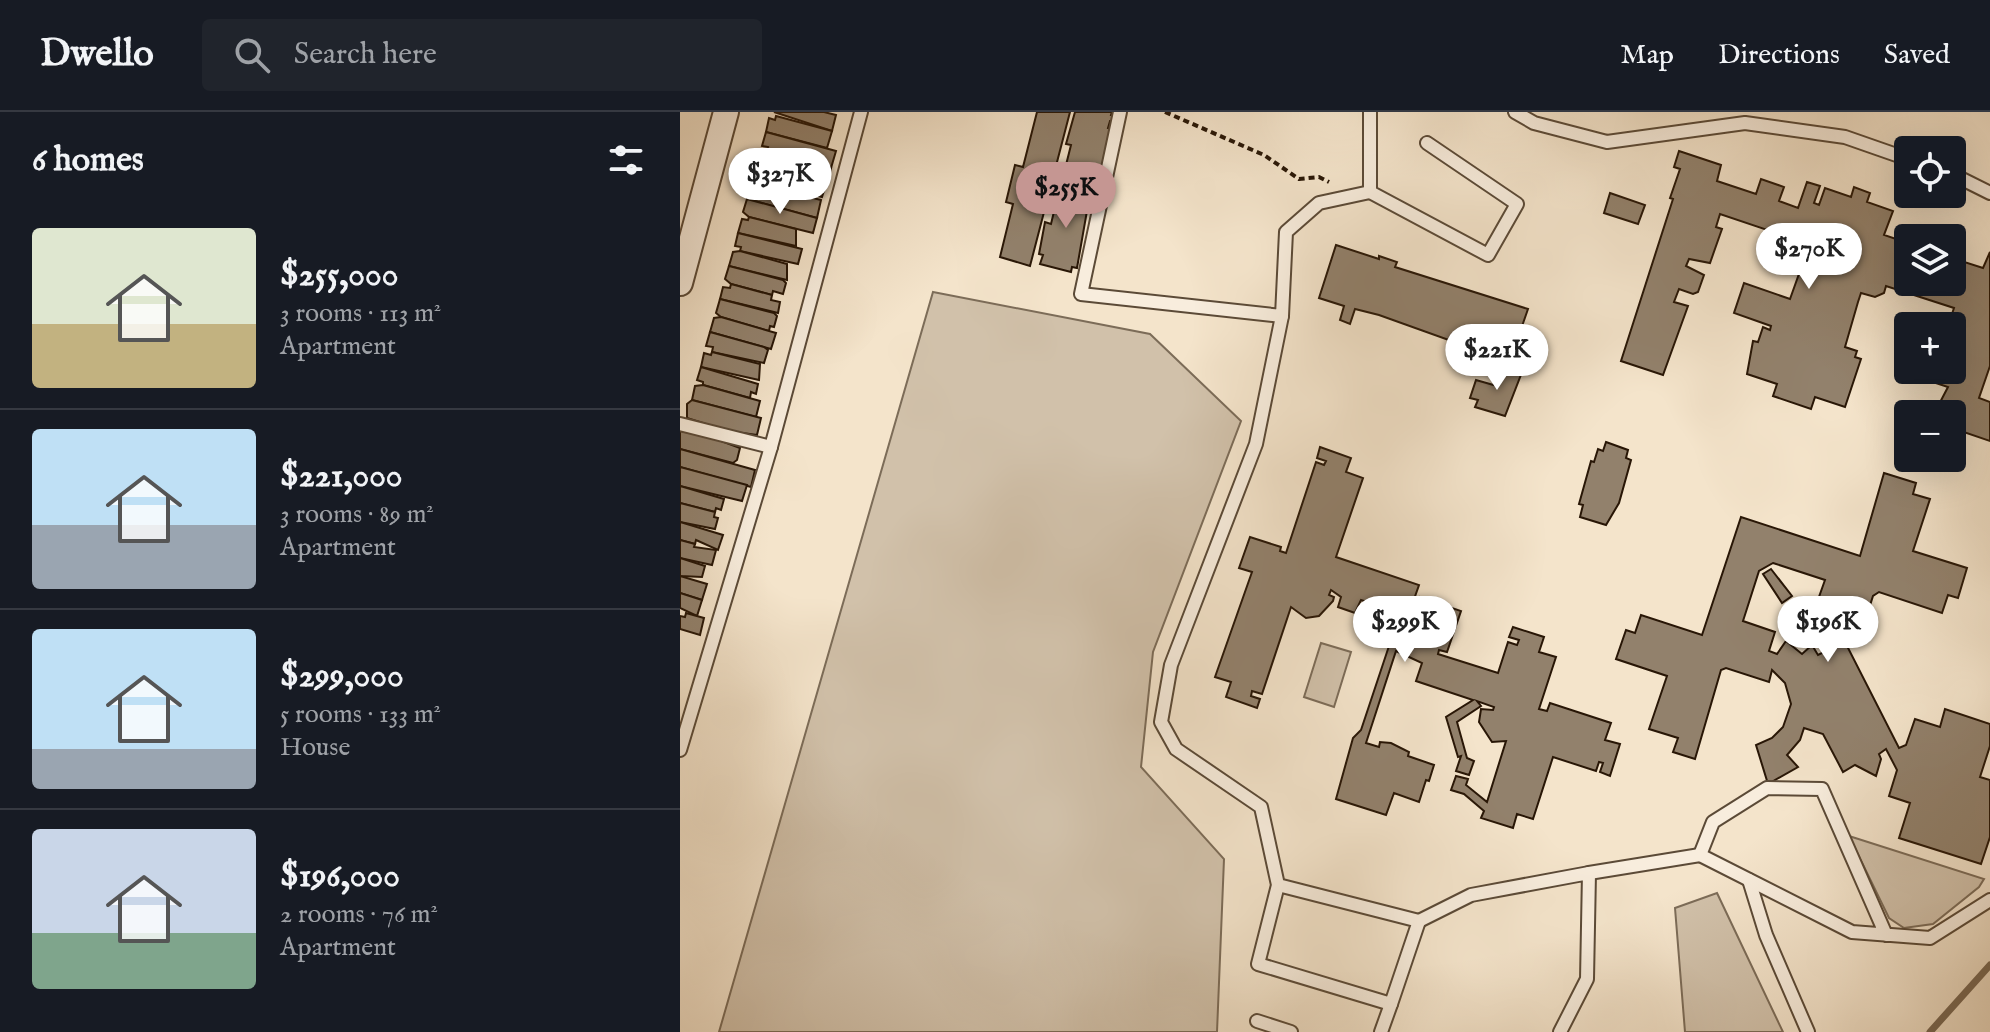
<!DOCTYPE html>
<html lang="en">
<head>
<meta charset="utf-8">
<style>
  body { margin:0; font-family:"IM FELL English",serif; background:#20242c; color:#f1f3f6; height:100vh; display:flex; flex-direction:column; font-size:30px; white-space:nowrap }
  * { box-sizing:border-box; margin:0 }
  p { font-size:26px; color:#9ea1a6 }
  .icon { flex:none; width:44px; height:44px; fill:none; stroke:currentColor; stroke-width:2; stroke-linecap:round; stroke-linejoin:round }
  .map { position:relative; flex:1; overflow:hidden }
  .drawer { display:flex; flex-direction:column; background:#171b24; width:680px }
  .drawer>* { flex:none }
  .controls { position:absolute; left:1214px; top:24px; display:grid; gap:16px }
  .controls a { display:grid; place-items:center; width:72px; height:72px; border-radius:8px; background:#171b24; box-shadow:0 8px 32px #0002; font-size:40px }
  .price { position:absolute; translate:-50% -68px; padding:0 18px; border-radius:28px; background:#fff; color:#222; font-size:26px; line-height:52px; filter:drop-shadow(0 2px 4px #0008) }
  .price::after { content:''; position:absolute; left:50%; top:48px; width:24px; height:18px; margin-left:-12px; background:inherit; clip-path:polygon(0 0,100% 0,50% 100%) }
  .price.selected { background:#c59692; color:#111 }
  ul { padding:0; list-style:none }
  li { display:flex; align-items:center; gap:24px; height:200px; padding:0 32px }
  li+li { border-top:2px solid #363941 }
  li span { display:grid; place-items:center; flex:none; width:224px; height:160px; border-radius:8px; color:#555 }
  li>.icon { margin-inline-start:auto }
  span .icon { width:96px; height:96px; fill:#fffc; stroke-width:1 }
  li b { font-size:34px }
  h2 { display:flex; justify-content:space-between; align-items:center; height:96px; padding:0 32px; font-size:34px }
  header { display:flex; align-items:center; gap:48px; box-sizing:border-box; height:112px; padding:0 40px; background:#171b24; border-bottom:2px solid #363941 }
  header strong { font-size:38px }
  nav { display:flex; gap:44px; margin-inline-start:auto; font-size:28px }
  .search { width:560px; height:72px; background:#20242c; display:flex; align-items:center; gap:20px; box-sizing:border-box; padding:0 28px; border-radius:8px; color:#9ea1a6; font-size:30px }
  main { display:flex; flex:1; min-height:0 }
  .map>svg:first-child { display:block }
  .green { fill:#d1c1aa; stroke:#7c6c58; stroke-width:2 }
  .lines { fill:none; stroke-linecap:round; stroke-linejoin:round }
  .stream { stroke:#796854; stroke-width:7 }
  .building { fill:#92816c; stroke:#281606; stroke-width:2; fill-rule:evenodd }
  .service-casing { stroke:#5b4a37; stroke-width:16 }
  .minor-casing { stroke:#5b4a37; stroke-width:28 }
  .path { stroke:#281606; stroke-width:4; stroke-dasharray:6 4; stroke-linecap:butt }
  .service { stroke:#f8eddd; stroke-width:12 }
  .minor { stroke:#f8eddd; stroke-width:24 }
</style>
</head>
<body>
<header>
<strong>Dwello</strong>
<div class="search"><svg class="icon" aria-label="search" viewBox="0 0 24 24"><circle cx="10" cy="10" r="6"/><path d="M15 15l6 6"/></svg>Search here</div>
<nav><a>Map</a><a>Directions</a><a>Saved</a></nav>
</header>
<main>
<section class="drawer">
<h2>6 homes<svg class="icon" aria-label="filters" viewBox="0 0 24 24"><path d="M4 7h16M4 17h16"/><circle cx="9" cy="7" r="2"/><circle cx="15" cy="17" r="2"/></svg></h2>
<ul>
<li><span style="background:linear-gradient(#dfe7d0 60%,#c2b280 0)"><svg class="icon" aria-label="home" viewBox="0 0 24 24"><path d="M3 11l9-7 9 7M6 9v11h12V9"/></svg></span><div><b>$255,000</b><p>3 rooms · 113 m²</p><p>Apartment</p></div></li>
<li><span style="background:linear-gradient(#bfe0f5 60%,#9aa5b1 0)"><svg class="icon" aria-label="home" viewBox="0 0 24 24"><path d="M3 11l9-7 9 7M6 9v11h12V9"/></svg></span><div><b>$221,000</b><p>3 rooms · 89 m²</p><p>Apartment</p></div></li>
<li><span style="background:linear-gradient(#bfe0f5 75%,#9aa5b1 0)"><svg class="icon" aria-label="home" viewBox="0 0 24 24"><path d="M3 11l9-7 9 7M6 9v11h12V9"/></svg></span><div><b>$299,000</b><p>5 rooms · 133 m²</p><p>House</p></div></li>
<li><span style="background:linear-gradient(#c9d6e8 65%,#7fa58c 0)"><svg class="icon" aria-label="home" viewBox="0 0 24 24"><path d="M3 11l9-7 9 7M6 9v11h12V9"/></svg></span><div><b>$196,000</b><p>2 rooms · 76 m²</p><p>Apartment</p></div></li>
</ul>
</section>
<div class="map">
<svg width="1310" height="920" viewBox="0 0 1310 920">
  <rect width="100%" height="100%" fill="#f4e4cb"/>
  <filter id="stains"><feTurbulence type="fractalNoise" baseFrequency=".0025" numOctaves="4"/><feColorMatrix values="0 0 0 0 .2 0 0 0 0 .09 0 0 0 0 .02 0 0 0 .5 -.17"/></filter>
  <radialGradient id="worn" r=".72"><stop offset=".6" stop-color="#630" stop-opacity="0"/><stop offset="1" stop-color="#630" stop-opacity=".3"/></radialGradient>
  <g class="green">
    <polygon points="253,180 470,222 561,309 473,540 461,655 544,747 537,920 39,920"/>
    <polygon points="641,531 671,540 654,595 624,585"/>
    <polygon points="1169,724 1304,767 1299,775 1253,812 1224,816 1209,806"/>
    <polygon points="1037,781 1103,920 1005,920 995,796"/>
  </g>
  <g class="lines">
    <polyline class="stream" points="1250,920 1310,853"/>
  </g>
  <g class="building">
    <polygon points="94,0 144,0 156,3 152,19"/>
    <polygon points="357,0 390,0 350,154 320,145 333,92 326,90 335,53 343,55"/>
    <polygon points="395,0 432,0 431,3 438,5 437,10 430,9 428,16 431,17 418,73 414,72 413,76 382,69 391,33 386,32"/>
    <polygon points="96,4 152,19 147,36 86,20 89,6 95,8"/>
    <polygon points="86,20 156,39 151,56 87,38 88,35 82,34"/>
    <polygon points="87,38 151,56 147,72 76,53 80,39"/>
    <polygon points="999,39 1041,53 1037,69 1076,82 1081,67 1104,75 1099,89 1118,96 1127,70 1140,74 1134,91 1139,93 1145,76 1171,85 1174,75 1190,81 1187,90 1213,99 1204,123 1228,131 1228,170 1272,170 1272,146 1303,156 1310,140 1310,254 1299,286 1310,290 1310,329 1272,316 1272,302 1255,300 1268,275 1253,270 1257,258 1272,258 1272,240 1278,242 1282,230 1279,229 1281,222 1268,214 1274,196 1206,174 1204,181 1195,185 1181,181 1178,190 1165,235 1177,239 1175,245 1181,247 1165,295 1135,285 1131,297 1093,284 1097,272 1067,262 1073,229 1078,230 1083,215 1090,218 1091,214 1054,201 1064,171 1110,187 1120,159 1113,156 1115,150 1122,152 1124,146 1101,135 1105,124 1040,102 1036,115 1042,117 1030,151 1009,147 1006,154 1024,163 1018,180 1013,182 999,177 994,190 1008,194 983,263 941,249 993,87 990,86 1000,57 994,55"/>
    <polygon points="76,53 146,72 142,85 134,83 133,87 78,72 79,68 73,67"/>
    <polygon points="78,72 141,88 137,106 67,87 70,73 77,75"/>
    <polygon points="380,75 411,83 410,87 416,89 415,95 408,93 397,156 392,155 391,160 360,152 363,143 359,142 365,110 371,112"/>
    <polygon points="930,81 965,93 958,112 924,101"/>
    <polygon points="67,87 137,106 133,121 69,105 63,100"/>
    <polygon points="69,105 116,117 116,134 58,121 62,107 68,108"/>
    <polygon points="58,121 122,137 118,152 60,139 61,135 55,134"/>
    <polygon points="656,133 699,147 699,144 717,150 715,155 848,197 841,217 847,219 844,229 837,226 830,250 699,203 675,197 670,212 660,208 664,194 639,186"/>
    <polygon points="60,139 107,152 107,168 49,154 53,140"/>
    <polygon points="49,154 103,168 106,171 103,182 93,179 92,183 51,172 45,167"/>
    <polygon points="51,172 92,183 91,188 100,190 98,201 40,187 43,175 50,176"/>
    <polygon points="40,187 94,201 97,204 94,215 90,214 89,219 41,205 36,201"/>
    <polygon points="41,205 96,221 91,237 30,220 34,206"/>
    <polygon points="30,220 84,235 88,238 84,251 32,240 33,235 26,234"/>
    <polygon points="32,240 80,252 79,268 21,255 24,241 31,243"/>
    <polygon points="824,254 842,260 825,304 795,295 798,288 790,286 796,268 817,274"/>
    <polygon points="21,255 78,272 76,282 71,280 70,286 23,273 23,270 17,268"/>
    <polygon points="23,273 80,289 76,305 12,288 15,274"/>
    <polygon points="12,288 81,306 77,323 48,319 7,306 7,292"/>
    <polygon points="0,319 42,327 41,329 60,336 57,348 53,351 0,337"/>
    <polygon points="926,330 948,338 946,346 951,348 939,391 926,413 900,405 903,393 899,392 911,349 914,350 918,337 923,339"/>
    <polygon points="640,335 671,346 666,360 683,366 656,445 739,473 732,493 737,494 740,485 781,499 767,540 759,538 758,542 818,561 828,530 837,533 839,528 829,525 833,515 864,525 859,540 876,545 859,597 867,599 870,591 931,611 925,628 940,632 930,664 920,660 923,651 919,650 916,659 873,645 853,707 837,702 833,716 801,706 804,699 784,682 771,678 776,664 788,667 786,673 807,690 826,629 812,630 799,610 801,597 813,598 814,595 797,589 801,594 777,610 787,646 794,649 789,663 776,659 781,644 778,645 766,605 793,588 736,569 742,551 716,539 686,631 699,635 700,630 711,631 729,640 728,644 754,653 749,669 746,668 739,690 714,681 706,703 656,687 673,626 681,618 720,501 681,488 675,501 658,495 661,485 651,478 649,483 654,485 653,489 639,504 626,506 611,495 582,582 572,579 571,584 580,587 577,596 546,585 551,570 535,565 572,460 559,456 570,425 601,435 600,439 606,441 636,350 644,353 646,349 637,346"/>
    <polygon points="0,337 75,358 71,375 0,355"/>
    <polygon points="0,355 67,373 62,389 0,374"/>
    <path d="M1204,361L1236,371L1233,382L1250,387L1233,439L1287,456L1278,486L1268,483L1262,501L1199,480L1193,484L1180,525L1166,532L1219,636L1226,633L1235,607L1260,615L1265,597L1310,612V634L1300,665L1310,668V725L1301,752L1219,726L1230,691L1209,684L1217,658L1206,637L1199,642L1201,647L1196,664L1175,653L1163,660L1143,622L1124,616L1120,628L1107,643L1118,655L1088,672L1076,633L1092,626L1103,615L1111,592L1105,571L1092,558L1089,570L1046,556L1041,558L1015,647L993,640L998,626L969,617L987,564L936,547L946,518L955,521L961,503L1022,523L1061,405L1180,444ZM1093,451L1145,468L1134,499L1154,506L1144,540L1138,543L1132,533L1122,542L1106,529L1097,542L1089,539L1095,520L1063,509L1079,459Z"/>
    <polygon points="0,374 44,387 41,398 36,396 35,400 0,391"/>
    <polygon points="0,391 35,400 34,405 38,406 35,417 0,410"/>
    <polygon points="0,410 43,423 38,438 16,428 15,432 0,428"/>
    <polygon points="0,428 15,432 14,435 36,438 32,453 0,446"/>
    <polygon points="0,446 25,454 22,465 0,464"/>
    <polygon points="1091,457 1112,484 1102,491 1083,462"/>
    <polygon points="0,464 27,472 22,488 0,481"/>
    <polygon points="0,481 22,488 17,504 0,496"/>
    <polygon points="6,501 24,506 20,523 0,517 0,504 5,505"/>
  </g>
  <g class="lines">
    <g class="service-casing">
      <g id="service">
        <polyline points="440,0 401,182 602,204 606,120 639,91 690,80"/>
        <polyline points="690,0 690,80 808,143 837,92 747,31"/>
        <polyline points="835,0 854,11 927,30 1065,11 1165,25 1228,47"/>
        <polyline points="1272,62 1310,81"/>
        <polyline points="0,312 91,335"/>
        <polyline points="0,638 91,335 181,0"/>
        <polyline points="909,761 1020,743"/>
        <polyline points="1069,768 1086,823 1128,920"/>
        <polyline points="598,773 739,809 711,892 578,852 598,773 581,695 496,637 481,610 491,553 576,332 602,204"/>
        <polyline points="739,809 791,783 909,761 907,867 880,920"/>
        <polyline points="1206,823 1142,677 1087,676 1033,710 1020,743 1172,820 1250,826 1310,788"/>
        <polyline points="577,909 611,920"/>
        <polyline points="701,920 711,892"/>
      </g>
    </g>
    <g class="minor-casing">
      <polyline id="minor" points="0,171 46,0"/>
    </g>
    <polyline class="path" points="485,0 584,43 619,67 639,65 649,70"/>
    <use href="#service" class="service"/>
    <use href="#minor" class="minor"/>
  </g>
  <rect width="100%" height="100%" filter="url(#stains)"/>
  <rect width="100%" height="100%" fill="url(#worn)"/>
</svg>
<div class="controls">
<a><svg class="icon" aria-label="locate" viewBox="0 0 24 24"><circle cx="12" cy="12" r="6"/><path d="M12 2v4M12 18v4M2 12h4M18 12h4"/></svg></a>
<a><svg class="icon" aria-label="layers" viewBox="0 0 24 24"><path d="M12 4l9 5-9 5-9-5zM3 14l9 5 9-5"/></svg></a>
<a>+</a>
<a>−</a>
</div>
<b class="price" style="left:100px;top:104px">$327K</b>
<b class="price selected" style="left:386px;top:118px">$255K</b>
<b class="price" style="left:1129px;top:179px">$270K</b>
<b class="price" style="left:817px;top:280px">$221K</b>
<b class="price" style="left:725px;top:552px">$299K</b>
<b class="price" style="left:1148px;top:552px">$196K</b>
</div>
</main>
</body>
</html>
